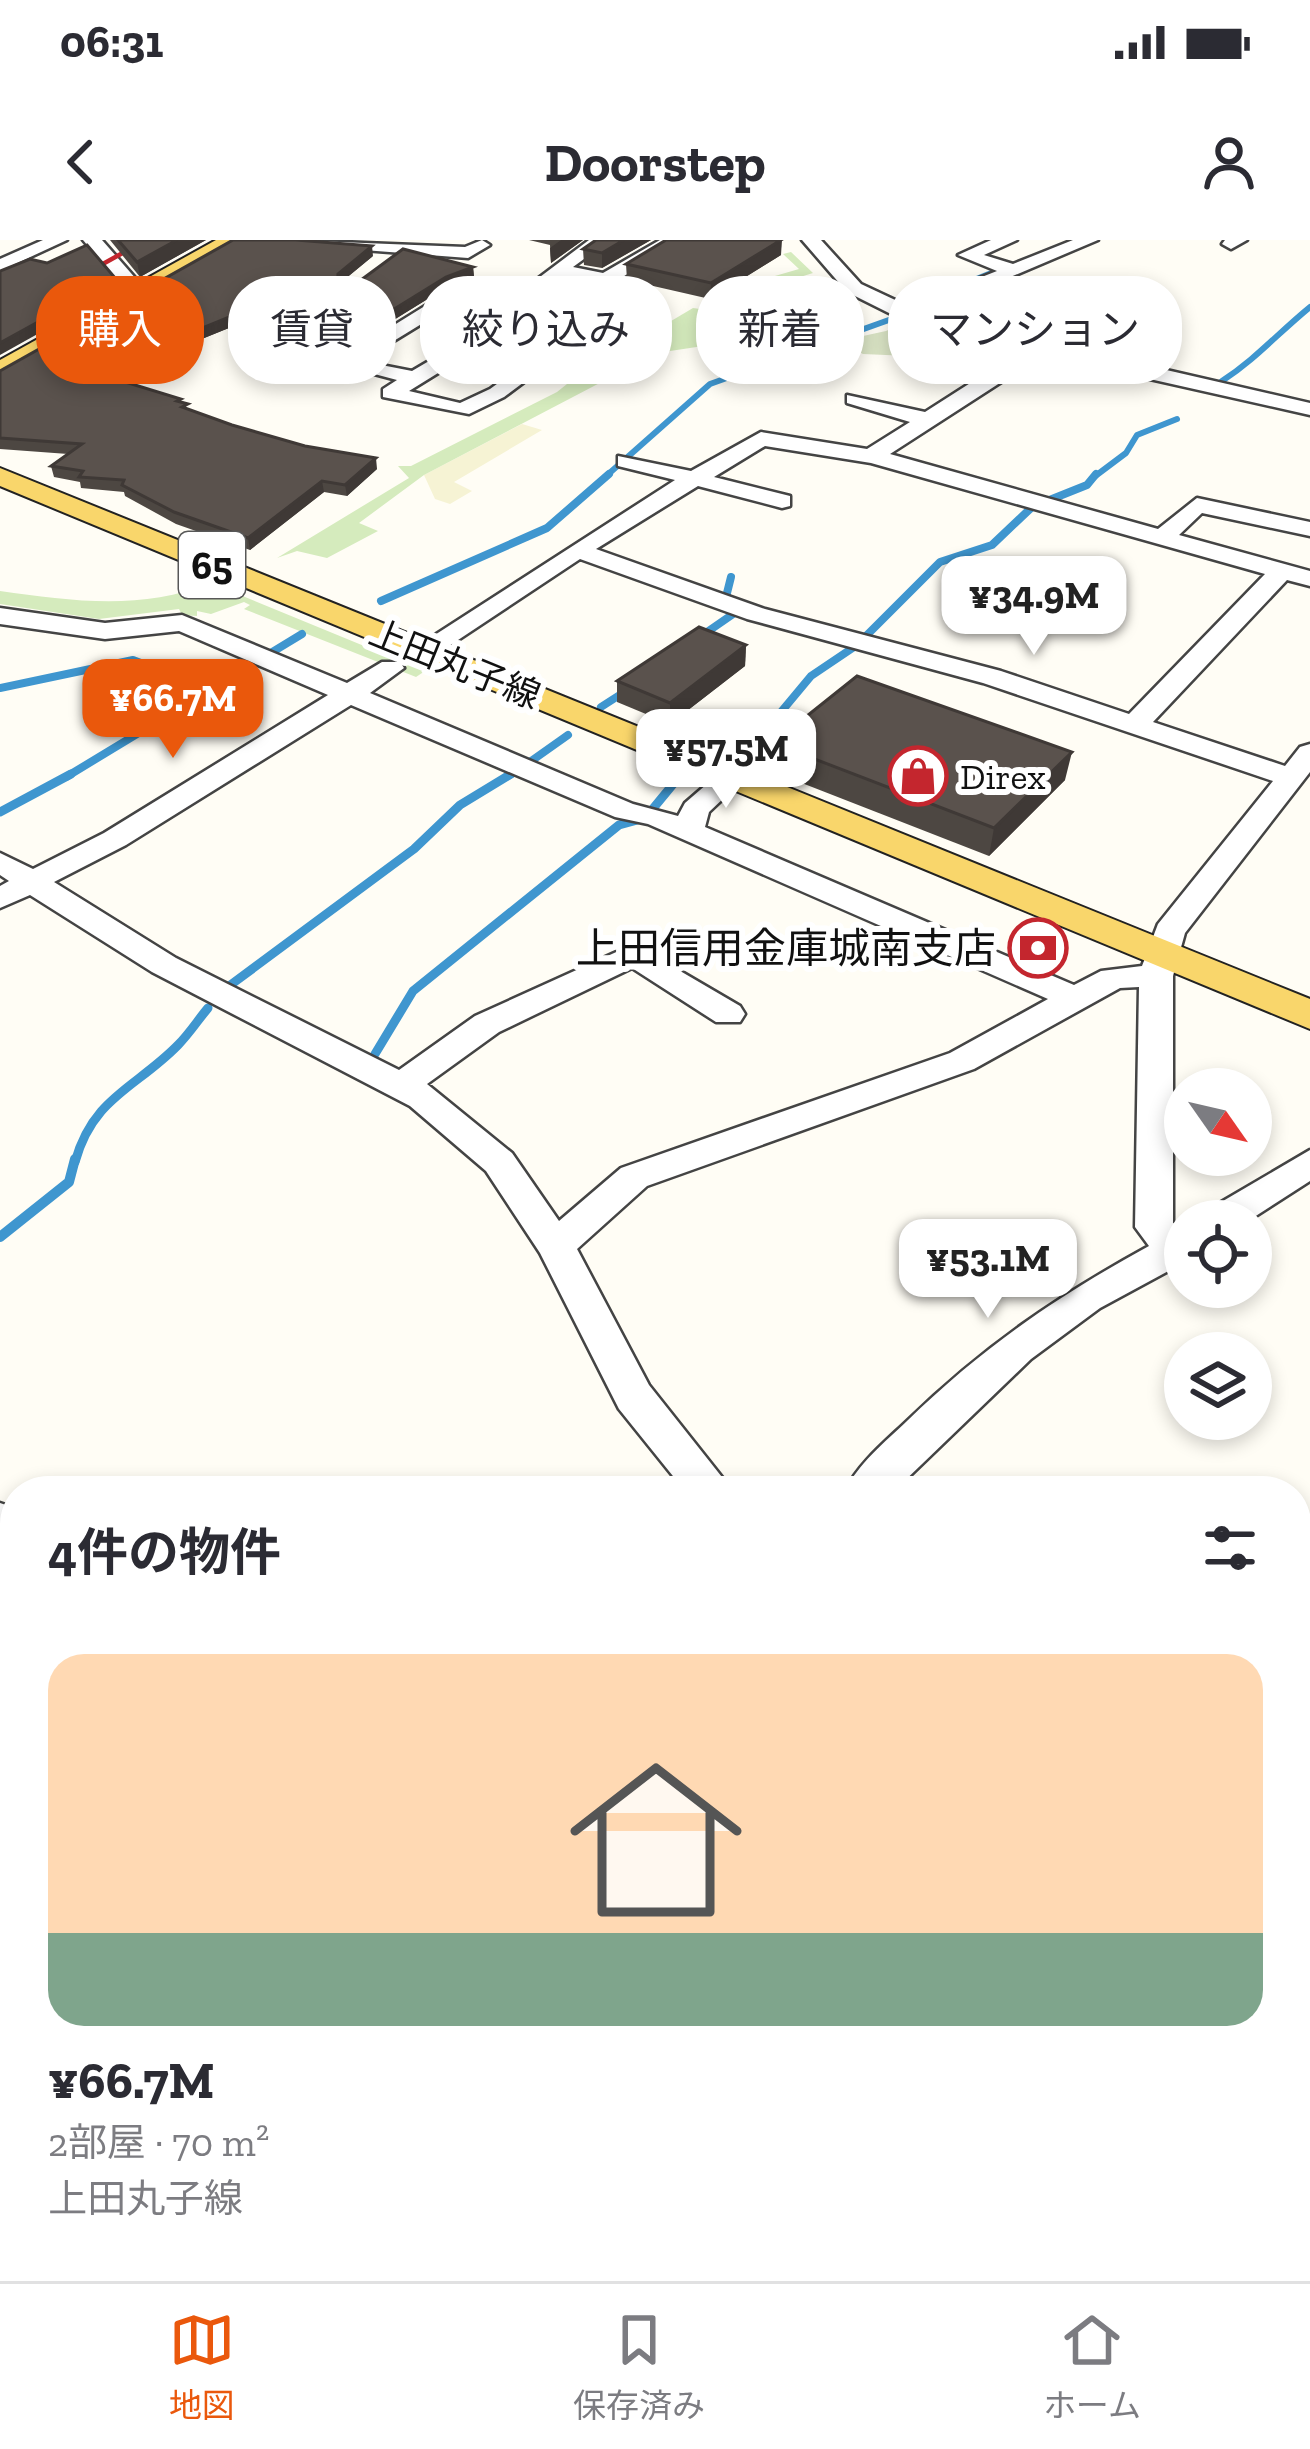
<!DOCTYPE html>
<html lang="ja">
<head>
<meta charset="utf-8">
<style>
  body { margin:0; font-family:"Zilla Slab","Noto Sans JP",serif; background:#f2f2f3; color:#2b2b33; height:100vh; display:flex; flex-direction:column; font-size:45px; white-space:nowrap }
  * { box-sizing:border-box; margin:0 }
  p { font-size:39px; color:#7c7c81 }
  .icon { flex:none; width:66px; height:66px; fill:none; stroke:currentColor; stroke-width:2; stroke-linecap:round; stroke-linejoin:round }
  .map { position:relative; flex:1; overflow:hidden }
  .sheet { position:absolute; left:0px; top:1236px; width:1311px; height:807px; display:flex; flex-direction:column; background:#fff; border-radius:48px 48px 0 0; box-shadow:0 6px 18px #0003 }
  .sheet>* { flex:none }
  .banner { position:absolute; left:36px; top:36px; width:1239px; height:108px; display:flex; gap:24px }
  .needle { width:78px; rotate:124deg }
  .controls { position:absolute; left:1164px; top:828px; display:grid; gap:24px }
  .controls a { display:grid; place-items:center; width:108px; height:108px; border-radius:50%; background:#fff; box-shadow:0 6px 18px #0003; font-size:60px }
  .price { position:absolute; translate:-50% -102px; padding:0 27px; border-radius:24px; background:#fff; color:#222; font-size:39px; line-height:78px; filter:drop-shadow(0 3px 6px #0008) }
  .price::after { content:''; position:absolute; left:50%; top:72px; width:36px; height:27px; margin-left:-18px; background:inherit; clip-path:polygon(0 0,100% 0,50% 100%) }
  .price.active { background:#ea580c; color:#fff }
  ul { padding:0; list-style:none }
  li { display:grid; align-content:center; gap:24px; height:636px; padding:0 48px }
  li+li { border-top:3px solid #e1e1e2 }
  li span { display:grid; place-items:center; height:372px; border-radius:36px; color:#555 }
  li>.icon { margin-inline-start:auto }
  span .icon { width:216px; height:216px; fill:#fffc; stroke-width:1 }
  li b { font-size:51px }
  h2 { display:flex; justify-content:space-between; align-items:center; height:144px; padding:0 48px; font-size:51px }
  .chip { padding:0 42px; border-radius:48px; background:#fff; box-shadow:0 6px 18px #0003; font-size:42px; line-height:108px }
  .chip.active { background:#ea580c; color:#fff }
  .status { display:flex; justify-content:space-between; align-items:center; height:84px; padding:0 60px; background:#fff; direction:ltr }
  .status svg { height:33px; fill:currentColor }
  header { display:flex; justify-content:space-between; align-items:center; height:156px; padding:0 48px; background:#fff; font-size:54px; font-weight:800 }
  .tab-bar { display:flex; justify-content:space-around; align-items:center; height:168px; border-top:3px solid #e1e1e2; background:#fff; font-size:33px; color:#7c7c81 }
  .tab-bar a { display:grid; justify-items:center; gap:6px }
  .tab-bar .active { color:#ea580c }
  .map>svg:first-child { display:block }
  .farmland { fill:#f6f3d4 }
  .green { fill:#d5ebbd }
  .cemetery { fill:#d9e3c4 }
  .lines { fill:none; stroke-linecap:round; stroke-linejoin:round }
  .stream-far3 { stroke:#3f96cf; stroke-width:6 }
  .stream-far2 { stroke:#3f96cf; stroke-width:8 }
  .stream-far1 { stroke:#3f96cf; stroke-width:9 }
  .stream { stroke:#3f96cf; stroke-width:10 }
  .minor-casing { stroke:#444; stroke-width:5 }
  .major-casing { stroke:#222; stroke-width:4 }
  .minor { fill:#fff; fill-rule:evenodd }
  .major { fill:#f9d66b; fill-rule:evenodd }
  .rail { stroke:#c4262e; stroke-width:4.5 }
  .wall { fill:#4d4742 }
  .shaded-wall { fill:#3f3936 }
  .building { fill:#5a524d; stroke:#3f3936; stroke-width:3 }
  .labels { text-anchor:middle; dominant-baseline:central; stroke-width:12; stroke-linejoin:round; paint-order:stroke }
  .far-street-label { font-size:36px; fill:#111; stroke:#fff }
  .far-poi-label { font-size:36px; fill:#111; stroke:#fff; text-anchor:start }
  .shield { fill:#fff; stroke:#585858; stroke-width:3 }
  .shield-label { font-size:39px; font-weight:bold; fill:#111 }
  .poi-label { font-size:42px; fill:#111; stroke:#fff; text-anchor:end }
</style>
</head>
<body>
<div class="status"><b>06:31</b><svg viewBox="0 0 49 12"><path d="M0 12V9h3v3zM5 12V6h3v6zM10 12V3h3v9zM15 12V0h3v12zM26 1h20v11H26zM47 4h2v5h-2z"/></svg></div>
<header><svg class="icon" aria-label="back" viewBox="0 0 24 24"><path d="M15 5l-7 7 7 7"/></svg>Doorstep<svg class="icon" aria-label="person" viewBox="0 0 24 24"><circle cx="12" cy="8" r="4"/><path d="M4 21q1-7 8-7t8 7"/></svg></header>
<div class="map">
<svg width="1310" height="2041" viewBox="0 0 1310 2041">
  <rect width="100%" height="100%" fill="#fffdf5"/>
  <polygon class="farmland" points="522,184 542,190 454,242 472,251 450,264 435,259 424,235"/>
  <g class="green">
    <polygon points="791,12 813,33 784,42 817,53 778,64 703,106 657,113 424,235 359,283 378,291 327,318 297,311 277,318 409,238 398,226 411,226 557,152 582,132 593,132 657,96 661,87 693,68 707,70 752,49 744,45 799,29 783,14"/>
    <path d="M211,343L425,431L416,437L244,369L250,365L244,362L211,374L197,371V376L182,375L179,369L99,379L0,364V351C72,361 141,371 211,343Z"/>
  </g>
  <polygon class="cemetery" points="907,81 956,96 931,117 863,114 840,101 886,91"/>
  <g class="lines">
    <g class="stream-far3">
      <polyline points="957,47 1006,27"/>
      <path d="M1222,141C1256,119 1278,93 1310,67"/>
      <polyline points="605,237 710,144 900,76"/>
      <polyline points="1094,237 1126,213 1137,195 1177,179"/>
    </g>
    <g class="stream-far2">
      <polyline points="381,361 547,288 609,234"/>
      <polyline points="697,399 736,372 726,357 731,337"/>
      <polyline points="0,448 133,420 208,449"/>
      <polyline points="601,467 629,449"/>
      <polyline points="714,510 781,472 811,436 857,405 940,322 992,305 1032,267 1087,245 1096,234"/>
      <polyline points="527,524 568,495"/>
      <polyline points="66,537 302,394"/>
      <polyline points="506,537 515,532"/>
    </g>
    <g class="stream-far1">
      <polyline points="651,571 679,537"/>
      <polyline points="0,572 71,534"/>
      <polyline points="225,749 414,609 460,565 511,534"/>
      <polyline points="375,814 413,751 619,585 641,579"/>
      <path d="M75,922C93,857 136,848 178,805C189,794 198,780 208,768"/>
    </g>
    <polyline class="stream" points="0,997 69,942 75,919"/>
    <g class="minor-casing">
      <g id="minor">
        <polygon points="43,0 67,0 0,31 0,19"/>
        <polygon points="83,0 102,0 144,48 144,56 130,56"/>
        <polygon points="289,0 465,7 482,0 490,5 468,18 298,5"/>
        <path d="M589,0H610L573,27L603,33L660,0H682L613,43L561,36L534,59L607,80L504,157L469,174L383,157V149L397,140L333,123L449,51L516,55ZM459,61L505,64L458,104L412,131L361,121ZM523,68L582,82L490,149L460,163L409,151L472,112Z"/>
        <path d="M802,0H821L861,44L908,66L997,31L958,15L991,0H1017L984,15L1013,24L1073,0H1098L923,74L1310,163V175L1043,115L890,214L1158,289L1197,258L1310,282V296L1202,273L1179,295L1310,331V346L1287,340L1153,482L1285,526L1300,507L1310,504V532L1185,693L1173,736V983L1185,989V1022L1100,1068L1031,1119L894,1251H845C858,1224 885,1202 907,1181C983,1107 1056,1057 1149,1006L1135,987L1139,747L1120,748L974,829L647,946L577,1009L649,1145L733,1251H685L619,1169L540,1013L486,931L410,866L152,732L30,655L0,668V646L9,641L0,635V613L33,629L104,593L328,455L179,391L105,399L0,384V368L105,383L182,375L347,443L382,422H400L404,428L370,453L633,564L678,576L685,563L722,531H742L746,537L709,572L705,587L1074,745L1101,731L1142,726L1158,684L1273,541L983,443L747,379L580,319L449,406L440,408L427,400L675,240L618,226V216L691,231L761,192L867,209L910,182L847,163V155L925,172L1022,110L899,78L847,52ZM765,206L871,223L1265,334L1129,474L1001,431L765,369L596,309L698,246L782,268L790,266V256L714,237ZM351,465L615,577L648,584L1048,759L950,813L621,928L559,981L512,913L427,844L499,792L632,728L716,782H740L745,774L740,766L634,704L475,776L399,830L176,718L54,642L126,605Z"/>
        <polygon points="1225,0 1247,0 1231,9 1222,4"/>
        <polygon points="1310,910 1310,941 1248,981 1200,981 1206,971"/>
        <polygon points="0,1263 15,1268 15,1329 0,1323"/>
        <polygon points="15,1419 15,1469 0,1474 0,1425"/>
        <polygon points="0,1694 15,1700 15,1769 0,1763"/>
        <polygon points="15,1856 15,1918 0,1925 0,1863"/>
        <polygon points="1296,1969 1310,1975 1310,2041 1283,2028 1296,2028"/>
      </g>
    </g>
    <g class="major-casing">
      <g id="major">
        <polygon points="216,0 243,0 0,138 0,120"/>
        <polygon points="0,228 1310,759 1310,789 0,246"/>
      </g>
    </g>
    <use href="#minor" class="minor"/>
    <use href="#major" class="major"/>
    <polyline class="rail" points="74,40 146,0"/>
  </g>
  <g class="wall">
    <polygon points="110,0 206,0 140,37"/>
    <polygon points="529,0 583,0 551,23 550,5"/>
    <polygon points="596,0 651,0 602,28 584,25 583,9"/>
    <polygon points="781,15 710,59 627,40 626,24"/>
    <polygon points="373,16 339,44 339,48 346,51 473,27 474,37 447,47 371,94 268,72 182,107 123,141 182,162 189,170 232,185 377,229 347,256 324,252 250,310 176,284 125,256 124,252 81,248 80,242 54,237 51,226 68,214 0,209 0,131"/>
    <polygon points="746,405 745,426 670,484 617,462 617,441"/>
    <polygon points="773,503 1065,540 989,616 771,531"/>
  </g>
  <g class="shaded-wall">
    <polygon points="177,0 206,0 140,37 137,22"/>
    <polygon points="561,0 583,0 551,23 550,8"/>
    <polygon points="624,0 651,0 602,28 602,13"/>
    <polygon points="782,0 781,15 710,59 711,43"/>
    <polygon points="372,6 373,16 339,44 338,58 338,34"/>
    <polygon points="473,27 474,37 447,47 371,94 370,84 446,37"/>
    <polygon points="116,39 118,49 0,115 0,103"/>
    <polygon points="266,62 268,72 182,107 111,148 109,137 180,97"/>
    <polygon points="376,218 377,229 347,256 345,245"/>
    <polygon points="322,241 324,252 250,310 248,298"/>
    <polygon points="746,405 745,426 670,484 670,463"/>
    <polygon points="1072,512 1065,540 989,616 994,588"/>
  </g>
  <g class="building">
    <polygon points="118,0 177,0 137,22"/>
    <polygon points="233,0 296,0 372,6 338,34 337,48 346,51 403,9 473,27 446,37 370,84 266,62 180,97 109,137 181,159 177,161 188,164 182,167 232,185 305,206 376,218 345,245 322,241 248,298 174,272 122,245 124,240 79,237 83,231 51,226 82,204 0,198 0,131"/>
    <polygon points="596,0 624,0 602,13 583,9"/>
    <polygon points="666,0 781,0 711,43 626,24"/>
    <polygon points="87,5 116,39 0,103 0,31 30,19 47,23"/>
    <polygon points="699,387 746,405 670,463 617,441"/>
    <polygon points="857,436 1072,512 994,588 773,503"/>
  </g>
  <defs>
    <g id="shop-ring" transform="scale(3)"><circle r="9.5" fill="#fff" stroke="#c4262e" stroke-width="1.5"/><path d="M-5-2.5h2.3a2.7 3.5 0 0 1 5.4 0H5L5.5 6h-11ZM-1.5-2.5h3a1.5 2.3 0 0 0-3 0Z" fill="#c4262e"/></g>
    <g id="bank-ring" transform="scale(3)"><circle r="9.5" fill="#fff" stroke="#c4262e" stroke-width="1.5"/><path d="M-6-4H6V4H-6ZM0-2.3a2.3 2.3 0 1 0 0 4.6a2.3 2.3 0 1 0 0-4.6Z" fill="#c4262e"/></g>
  </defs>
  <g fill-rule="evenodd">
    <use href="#shop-ring" x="918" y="536"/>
    <use href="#bank-ring" x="1038" y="708"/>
  </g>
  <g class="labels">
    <g class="far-street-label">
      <text transform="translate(455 424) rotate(22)">上田丸子線</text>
    </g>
    <g class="far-poi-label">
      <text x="960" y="536">Direx</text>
    </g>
    <rect class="shield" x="179" y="292" width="66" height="66" rx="9"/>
    <g class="shield-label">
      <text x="212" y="325">65</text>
    </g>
    <g class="poi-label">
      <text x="996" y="708">上田信用金庫城南支店</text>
    </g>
  </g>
</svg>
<div class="controls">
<a><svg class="needle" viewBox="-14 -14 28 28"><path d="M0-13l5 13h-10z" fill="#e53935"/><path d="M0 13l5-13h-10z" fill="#7c7c81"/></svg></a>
<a><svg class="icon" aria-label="locate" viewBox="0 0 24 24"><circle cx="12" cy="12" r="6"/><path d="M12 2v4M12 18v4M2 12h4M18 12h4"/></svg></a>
<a><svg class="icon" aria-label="layers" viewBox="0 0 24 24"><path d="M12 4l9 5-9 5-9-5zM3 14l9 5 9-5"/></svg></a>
</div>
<b class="price" style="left:1034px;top:418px">¥34.9M</b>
<b class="price active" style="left:173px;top:521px">¥66.7M</b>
<b class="price" style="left:726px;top:571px">¥57.5M</b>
<b class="price" style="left:988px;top:1081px">¥53.1M</b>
<div class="banner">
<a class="chip active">購入</a>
<a class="chip">賃貸</a>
<a class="chip">絞り込み</a>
<a class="chip">新着</a>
<a class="chip">マンション</a>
</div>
<section class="sheet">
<h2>4件の物件<svg class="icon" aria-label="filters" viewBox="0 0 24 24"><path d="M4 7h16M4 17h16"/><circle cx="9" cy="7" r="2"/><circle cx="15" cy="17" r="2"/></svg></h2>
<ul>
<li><span style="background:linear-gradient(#ffd9b3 75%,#7fa58c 0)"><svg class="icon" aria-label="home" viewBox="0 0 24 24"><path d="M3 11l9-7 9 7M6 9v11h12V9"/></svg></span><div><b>¥66.7M</b><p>2部屋 · 70 m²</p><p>上田丸子線</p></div></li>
</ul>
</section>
</div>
<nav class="tab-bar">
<a class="active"><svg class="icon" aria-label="map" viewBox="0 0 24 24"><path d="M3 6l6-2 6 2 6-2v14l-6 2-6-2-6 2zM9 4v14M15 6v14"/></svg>地図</a>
<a><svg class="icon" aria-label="saved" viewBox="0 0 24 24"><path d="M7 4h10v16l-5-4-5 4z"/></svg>保存済み</a>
<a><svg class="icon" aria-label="home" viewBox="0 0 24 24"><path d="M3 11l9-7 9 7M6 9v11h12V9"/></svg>ホーム</a>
</nav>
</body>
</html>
